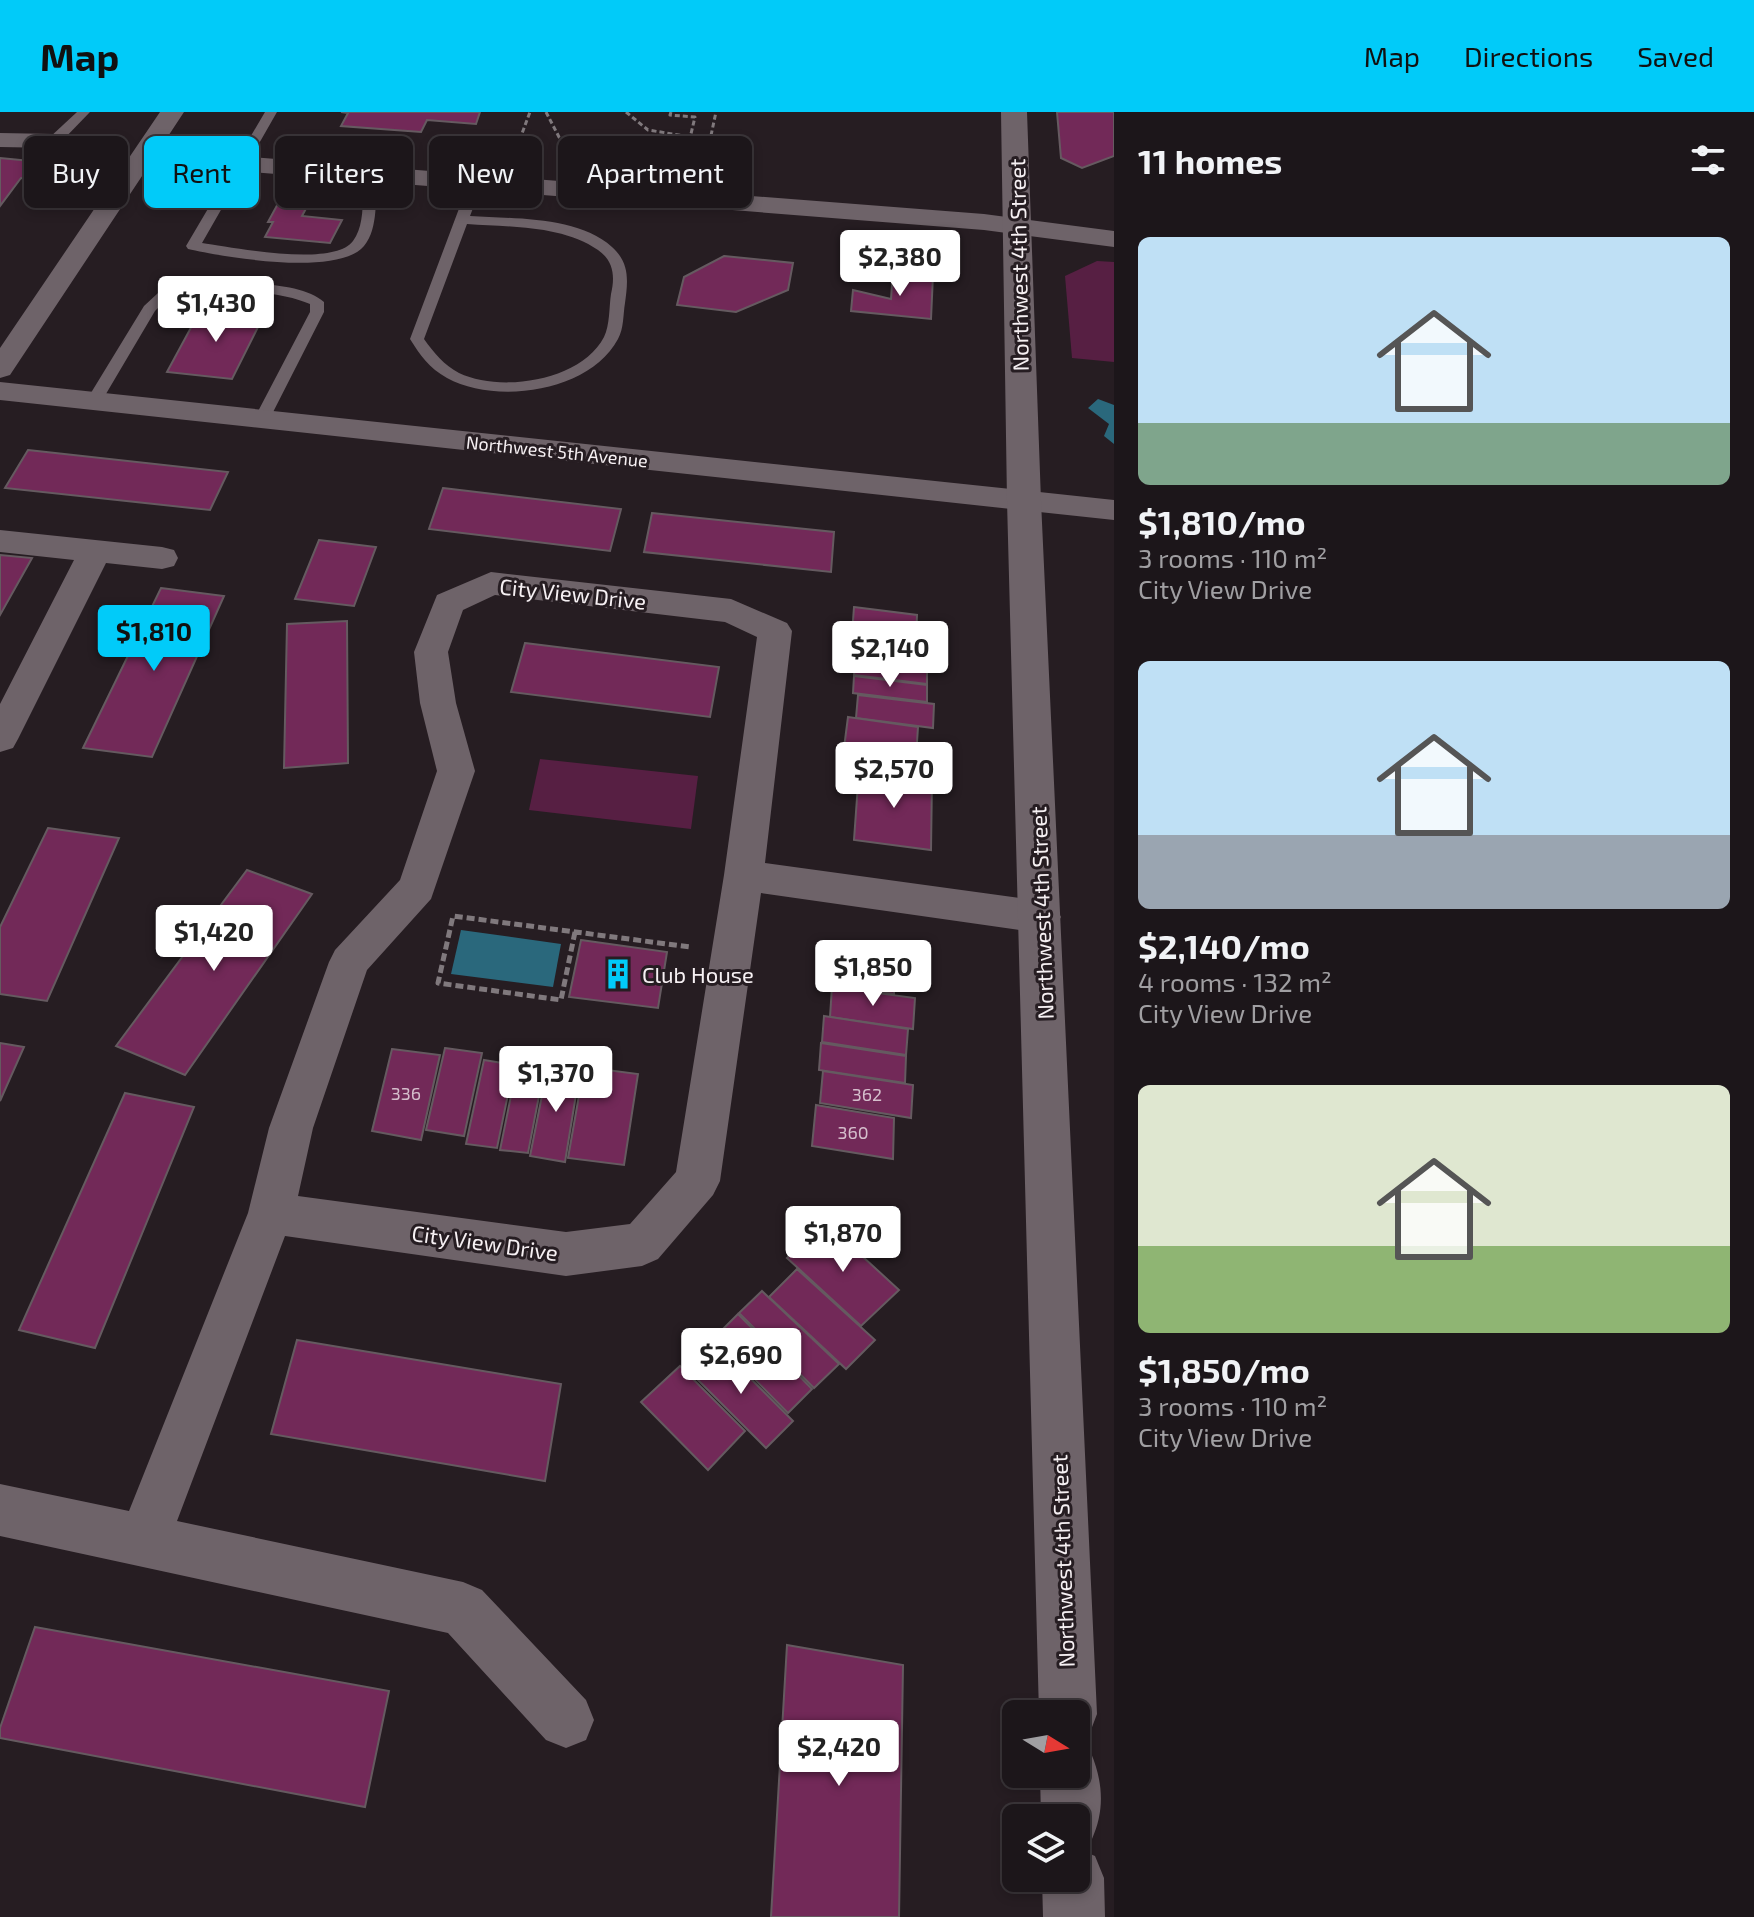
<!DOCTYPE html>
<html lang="en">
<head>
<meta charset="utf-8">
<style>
  body { margin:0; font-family:"Exo 2",sans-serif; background:#251f23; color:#f1f3f6; height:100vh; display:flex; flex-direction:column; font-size:30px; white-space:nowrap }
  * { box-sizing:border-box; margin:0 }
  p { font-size:26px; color:#a09fa2 }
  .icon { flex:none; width:44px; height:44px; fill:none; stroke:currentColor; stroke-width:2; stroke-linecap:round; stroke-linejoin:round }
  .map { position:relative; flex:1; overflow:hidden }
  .drawer { display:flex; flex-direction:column; background:#1c161a; width:640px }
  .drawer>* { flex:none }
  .top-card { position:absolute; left:24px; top:24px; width:760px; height:72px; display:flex; gap:16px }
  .needle { width:52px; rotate:101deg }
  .controls { position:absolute; left:1002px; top:1588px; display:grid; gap:16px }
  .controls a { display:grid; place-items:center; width:88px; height:88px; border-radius:12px; background:#1c161a; box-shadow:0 4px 12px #0003,0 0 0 2px #3a3539; font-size:40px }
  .price { position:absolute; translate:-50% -68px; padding:0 18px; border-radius:8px; background:#fff; color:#222; font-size:26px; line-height:52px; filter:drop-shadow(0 2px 4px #0008) }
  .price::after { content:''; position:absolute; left:50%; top:48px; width:24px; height:18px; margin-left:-12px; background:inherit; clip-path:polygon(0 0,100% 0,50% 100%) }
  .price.on { background:#01cbf9; color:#111 }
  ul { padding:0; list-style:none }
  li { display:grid; align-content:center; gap:16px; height:424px; padding:0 24px }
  li span { display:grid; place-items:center; height:248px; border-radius:12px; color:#555 }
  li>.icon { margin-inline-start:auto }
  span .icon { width:144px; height:144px; fill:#fffc; stroke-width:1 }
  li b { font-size:34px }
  h2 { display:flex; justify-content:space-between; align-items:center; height:96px; padding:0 24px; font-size:34px }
  .tag { padding:0 28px; border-radius:12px; background:#1c161a; box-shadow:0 4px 12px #0003,0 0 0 2px #3a3539; font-size:28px; line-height:72px }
  .tag.on { background:#01cbf9; color:#111 }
  header { display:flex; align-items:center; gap:48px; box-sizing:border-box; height:112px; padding:0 40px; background:#01cbf9; color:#111 }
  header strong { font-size:38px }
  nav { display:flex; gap:44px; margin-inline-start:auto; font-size:28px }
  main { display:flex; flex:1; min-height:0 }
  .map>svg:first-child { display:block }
  .green { fill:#571f43 }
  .water { fill:#2a687c }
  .building { fill:#722958; stroke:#655a60; stroke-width:2 }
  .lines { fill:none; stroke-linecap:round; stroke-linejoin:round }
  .path-far1 { stroke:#80797d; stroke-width:3; stroke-dasharray:5 3; stroke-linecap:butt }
  .path { stroke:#80797d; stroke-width:5; stroke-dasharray:8 4; stroke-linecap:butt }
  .lane { fill:#6e6369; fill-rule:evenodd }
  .street { fill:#6e6369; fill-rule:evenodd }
  .secondary { fill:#6e6369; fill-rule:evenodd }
  .labels { text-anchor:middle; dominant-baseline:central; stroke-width:6; stroke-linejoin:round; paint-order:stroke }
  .far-street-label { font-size:18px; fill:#f6f0f3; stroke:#261d22 }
  .number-label { font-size:18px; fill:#d5becc }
  .street-label { font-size:22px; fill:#f6f0f3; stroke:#261d22 }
  .poi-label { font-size:22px; fill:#f6f0f3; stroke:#261d22; text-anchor:start }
</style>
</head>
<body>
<header>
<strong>Map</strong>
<nav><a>Map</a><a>Directions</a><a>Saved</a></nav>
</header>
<main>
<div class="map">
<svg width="1114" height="1805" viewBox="0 0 1114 1805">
  <rect width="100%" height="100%" fill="#261d22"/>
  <g class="green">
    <polygon points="1097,149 1114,150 1114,250 1072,246 1065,164"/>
    <polygon points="540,647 698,664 691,717 529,698"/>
  </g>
  <g class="water">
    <polygon points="1098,287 1114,293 1114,332 1104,324 1109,312 1088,296"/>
    <polygon points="461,818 561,832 553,875 451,862"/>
  </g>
  <g class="building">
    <polygon points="341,0 480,0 476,12 427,8 421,20 341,14 348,1"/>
    <polygon points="1057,0 1114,0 1114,44 1082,56 1061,46"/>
    <polygon points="0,46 52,51 39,68 21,66 0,94"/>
    <polygon points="287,75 316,78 302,104 342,108 330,131 265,125 273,110 268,110"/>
    <polygon points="724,144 793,151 788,178 736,200 677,193 684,165"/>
    <polygon points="893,159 933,163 931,207 851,199 853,178 891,187"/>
    <polygon points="201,197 264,203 232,267 167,260"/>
    <polygon points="28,338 228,360 210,398 5,376"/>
    <polygon points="443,376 621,397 610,439 429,417"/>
    <polygon points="652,401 834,420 831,460 644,440"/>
    <polygon points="319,428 376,435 354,494 295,487"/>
    <polygon points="0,443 32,446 0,503"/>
    <polygon points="161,476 224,484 152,645 83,636"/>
    <polygon points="854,495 917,503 916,529 852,522"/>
    <polygon points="347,509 348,651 284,656 287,512"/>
    <polygon points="864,525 934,532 933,553 863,546"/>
    <polygon points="525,531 719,555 710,605 511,580"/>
    <polygon points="856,546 927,554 927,572 854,563"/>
    <polygon points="854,564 927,573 927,590 853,581"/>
    <polygon points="858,583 934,592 933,616 856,606"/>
    <polygon points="848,605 918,615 916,645 844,636"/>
    <polygon points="859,658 932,666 931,738 854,728"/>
    <polygon points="48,716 119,726 47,889 0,882 0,815"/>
    <polygon points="247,758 312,782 185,963 116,934"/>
    <polygon points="581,828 667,840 658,896 569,885"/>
    <polygon points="827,833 901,843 900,866 894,865 894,882 823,872"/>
    <polygon points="832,875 915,886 913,917 830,905"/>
    <polygon points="824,904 908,917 906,943 822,930"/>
    <polygon points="0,931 24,935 0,989"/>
    <polygon points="821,931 906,944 905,971 819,958"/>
    <polygon points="445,936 482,941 464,1024 426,1018"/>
    <polygon points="392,937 440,943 421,1028 372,1019"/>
    <polygon points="484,948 514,953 497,1036 466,1032"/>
    <polygon points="548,953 580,958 565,1050 530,1044"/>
    <polygon points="517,954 544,958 528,1041 500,1038"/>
    <polygon points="584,955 638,962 624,1053 568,1046"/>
    <polygon points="823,959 913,973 911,1006 820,991"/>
    <polygon points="125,981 194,995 95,1236 19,1218"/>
    <polygon points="816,993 894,1006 893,1047 812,1034"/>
    <polygon points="825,1110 899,1178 861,1214 787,1146"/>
    <polygon points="797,1157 875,1228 846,1257 769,1185"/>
    <polygon points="762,1179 839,1252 814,1276 739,1201"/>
    <polygon points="738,1202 812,1277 788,1301 714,1226"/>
    <polygon points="297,1228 561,1272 545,1369 271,1322"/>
    <polygon points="717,1233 793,1309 766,1336 689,1259"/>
    <polygon points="680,1254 745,1319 708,1358 641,1290"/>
    <polygon points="35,1515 389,1579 365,1695 0,1626 0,1616"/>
    <polygon points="787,1533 903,1553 899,1805 771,1805"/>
  </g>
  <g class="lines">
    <g class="path-far1">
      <polyline points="546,0 559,25 575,38 558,43"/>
      <polyline points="626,0 648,18 710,28 716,0"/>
      <polyline points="671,0 670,3 695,5 690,26"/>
      <polyline points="514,43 530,0"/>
    </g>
    <polyline class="path" points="575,820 561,888 438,871 453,804 690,835"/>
    <g class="lane">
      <polygon points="77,0 90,0 59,32 49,32 49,26"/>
      <path d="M265,0H277L202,131C232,135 333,156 353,129C366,112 362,82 363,62L370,58L377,62C375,85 379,116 364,134C338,165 224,145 188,137L186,134Z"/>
      <path d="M476,66L483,70L470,104C513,107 578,104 612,135C630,151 628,169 625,191C623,203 624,216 618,227C590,280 496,293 447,266C429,256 420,243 410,227L469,70ZM467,112C509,115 562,113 598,138C614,149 615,165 611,182C609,195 610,213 604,225C581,269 501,281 459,261C444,253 434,241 424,227Z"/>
      <path d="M194,173C227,171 299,167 324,190V200L268,310L254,307L310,200V192C274,176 183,170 155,199L100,292H88L86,289L144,194L158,181Z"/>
    </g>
    <g class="street">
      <polygon points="160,0 184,0 159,38 984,102 1114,119 1114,135 984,118 150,52 10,263 0,266 0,236"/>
      <polygon points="0,21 54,22 66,29 54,36 0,35"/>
      <polygon points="0,270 1114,388 1114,408 0,288"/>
      <polygon points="0,418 162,435 174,438 178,446 174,454 162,457 106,451 18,627 13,636 0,640 0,592 74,448 0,440"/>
      <path d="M491,460L731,487L787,511L792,519L765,751L1041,789L1055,794L1061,805L1055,816L1041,821L761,781L720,1069L713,1083L658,1147L642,1154L566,1164L285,1124L177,1409L463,1470L482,1478L586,1588L594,1608L586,1628L566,1636L546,1628L448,1521L0,1424V1372L129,1399L248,1101L269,1016L329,850L335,838L400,768L437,659L420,591L414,540L437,483ZM495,483L725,510L757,525L724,763L676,1060L630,1112L566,1120L298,1084L313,1016L367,858L431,787L475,659L456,591L448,540L463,498Z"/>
    </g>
    <g class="secondary">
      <polygon points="1001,0 1027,0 1041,389 1097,1602 1089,1623 1076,1628 1076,1602 1039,1602 1007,389"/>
      <path d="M1076,1635L1091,1641C1103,1670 1105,1698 1092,1727L1076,1734V1706H1041L1040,1662H1076Z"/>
      <polygon points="1076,1736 1095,1744 1104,1766 1105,1805 1043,1805 1042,1766 1076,1766"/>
    </g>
  </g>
  <defs>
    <g id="building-bare" transform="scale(2.4)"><path d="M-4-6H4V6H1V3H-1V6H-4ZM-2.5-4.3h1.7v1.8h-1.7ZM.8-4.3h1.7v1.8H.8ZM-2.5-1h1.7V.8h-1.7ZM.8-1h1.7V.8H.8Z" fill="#01cbf9" stroke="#261d22" stroke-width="2.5" paint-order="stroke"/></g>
  </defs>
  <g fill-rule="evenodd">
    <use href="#building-bare" x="618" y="862"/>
  </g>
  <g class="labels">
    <g class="far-street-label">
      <text transform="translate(557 339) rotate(6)">Northwest 5th Avenue</text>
    </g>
    <g class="number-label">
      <text x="406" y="981">336</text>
      <text x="867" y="982">362</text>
      <text x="853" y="1020">360</text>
    </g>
    <g class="street-label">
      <text transform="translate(1018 153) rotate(-91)">Northwest 4th Street</text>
      <text transform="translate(573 481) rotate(6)">City View Drive</text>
      <text transform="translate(1041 801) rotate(-92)">Northwest 4th Street</text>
      <text transform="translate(485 1130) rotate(8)">City View Drive</text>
      <text transform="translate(1062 1449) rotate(-92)">Northwest 4th Street</text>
    </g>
    <g class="poi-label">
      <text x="642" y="862">Club House</text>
    </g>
  </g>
</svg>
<div class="controls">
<a><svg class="needle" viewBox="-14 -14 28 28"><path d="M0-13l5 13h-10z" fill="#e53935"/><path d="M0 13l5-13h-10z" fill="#a09fa2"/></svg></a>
<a><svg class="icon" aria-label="layers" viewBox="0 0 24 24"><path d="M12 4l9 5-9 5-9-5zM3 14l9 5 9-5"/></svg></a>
</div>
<b class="price" style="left:900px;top:186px">$2,380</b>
<b class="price" style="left:216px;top:232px">$1,430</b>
<b class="price on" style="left:154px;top:561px">$1,810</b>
<b class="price" style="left:890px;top:577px">$2,140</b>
<b class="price" style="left:894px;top:698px">$2,570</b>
<b class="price" style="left:214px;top:861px">$1,420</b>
<b class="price" style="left:873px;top:896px">$1,850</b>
<b class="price" style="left:556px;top:1002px">$1,370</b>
<b class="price" style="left:843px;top:1162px">$1,870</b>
<b class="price" style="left:741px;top:1284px">$2,690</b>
<b class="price" style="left:839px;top:1676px">$2,420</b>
<div class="top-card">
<a class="tag">Buy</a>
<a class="tag on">Rent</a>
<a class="tag">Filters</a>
<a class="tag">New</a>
<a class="tag">Apartment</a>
</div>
</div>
<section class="drawer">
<h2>11 homes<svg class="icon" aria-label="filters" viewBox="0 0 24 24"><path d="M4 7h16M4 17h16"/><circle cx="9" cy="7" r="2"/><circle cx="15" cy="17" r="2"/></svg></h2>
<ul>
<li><span style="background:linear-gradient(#bfe0f5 75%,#7fa58c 0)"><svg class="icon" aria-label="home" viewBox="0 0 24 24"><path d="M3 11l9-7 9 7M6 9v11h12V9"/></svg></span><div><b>$1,810/mo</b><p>3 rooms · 110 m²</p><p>City View Drive</p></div></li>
<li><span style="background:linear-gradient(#bfe0f5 70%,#9aa5b1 0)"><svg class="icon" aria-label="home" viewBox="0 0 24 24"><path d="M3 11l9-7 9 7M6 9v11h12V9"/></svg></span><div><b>$2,140/mo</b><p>4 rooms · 132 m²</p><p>City View Drive</p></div></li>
<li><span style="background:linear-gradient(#dfe7d0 65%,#8fb573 0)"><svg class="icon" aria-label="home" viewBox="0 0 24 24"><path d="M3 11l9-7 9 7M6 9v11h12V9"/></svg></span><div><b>$1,850/mo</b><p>3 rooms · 110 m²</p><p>City View Drive</p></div></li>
</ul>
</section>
</main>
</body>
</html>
